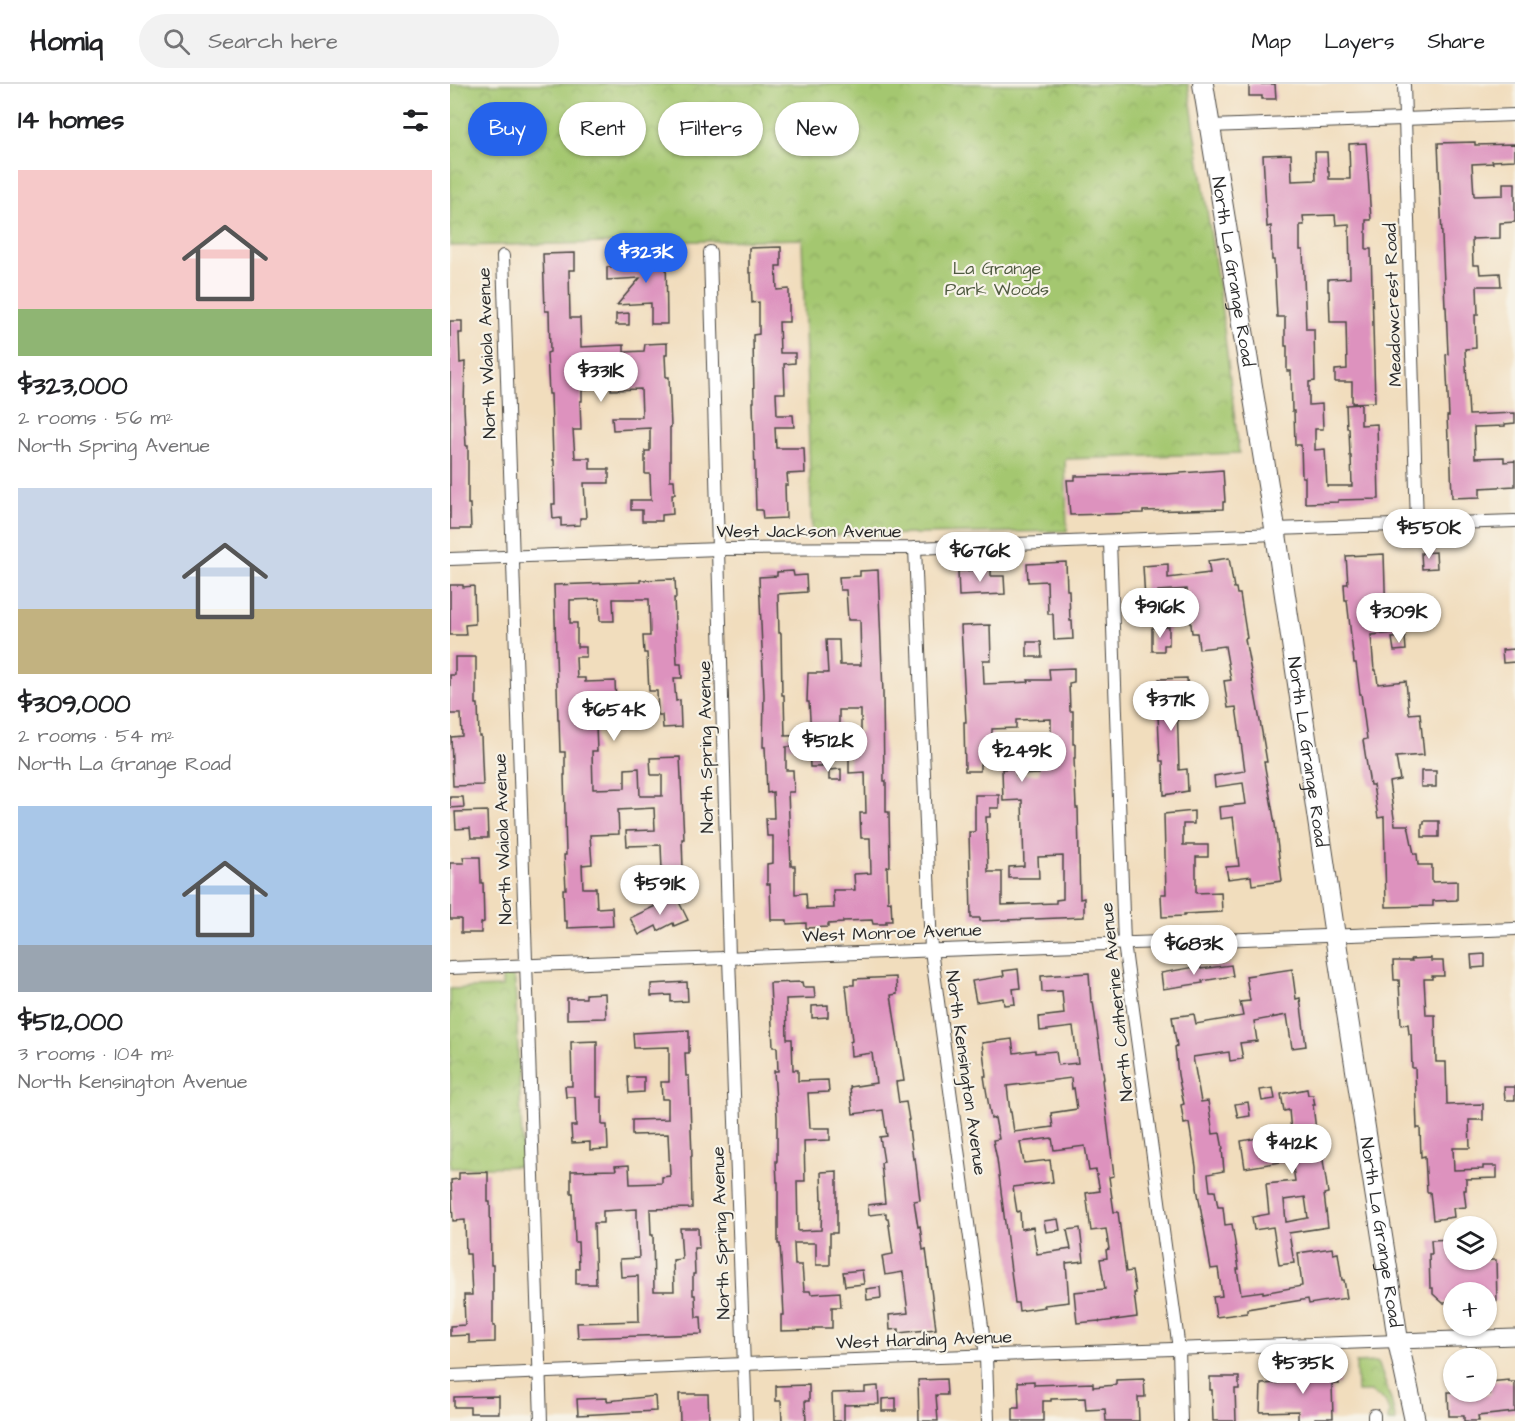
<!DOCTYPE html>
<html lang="en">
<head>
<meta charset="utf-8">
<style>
  body { margin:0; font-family:"Architects Daughter",sans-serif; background:#f2f2f2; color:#202124; height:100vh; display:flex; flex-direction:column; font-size:22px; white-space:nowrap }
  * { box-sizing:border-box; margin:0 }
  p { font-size:20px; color:#757577 }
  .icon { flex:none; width:33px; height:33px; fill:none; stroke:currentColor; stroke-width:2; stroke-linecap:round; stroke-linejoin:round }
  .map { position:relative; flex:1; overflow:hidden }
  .side { display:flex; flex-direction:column; background:#fff; width:450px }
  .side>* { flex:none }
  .banner { position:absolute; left:18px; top:18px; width:570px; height:54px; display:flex; gap:12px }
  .buttons { position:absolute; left:993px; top:1132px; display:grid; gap:12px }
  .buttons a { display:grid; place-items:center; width:54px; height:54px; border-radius:50%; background:#fff; box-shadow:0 2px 4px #0004; font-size:30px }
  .price { position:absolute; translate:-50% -51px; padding:0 14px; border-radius:21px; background:#fff; color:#222; font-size:20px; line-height:39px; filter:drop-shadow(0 2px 3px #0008) }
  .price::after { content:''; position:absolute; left:50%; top:36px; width:18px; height:14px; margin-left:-9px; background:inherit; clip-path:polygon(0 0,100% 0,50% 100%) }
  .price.active { background:#2563eb; color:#fff }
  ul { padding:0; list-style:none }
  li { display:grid; align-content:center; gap:12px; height:318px; padding:0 18px }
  li span { display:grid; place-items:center; height:186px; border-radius:0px; color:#555 }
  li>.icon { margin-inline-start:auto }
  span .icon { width:108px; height:108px; fill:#fffc; stroke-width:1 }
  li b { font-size:26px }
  h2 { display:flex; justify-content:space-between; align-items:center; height:72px; padding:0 18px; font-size:26px }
  .tag { padding:0 21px; border-radius:27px; background:#fff; box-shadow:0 2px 4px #0004; font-size:21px; line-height:54px }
  .tag.active { background:#2563eb; color:#fff }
  header { display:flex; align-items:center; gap:36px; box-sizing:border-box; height:84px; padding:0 30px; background:#fff; border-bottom:2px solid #e0e0e0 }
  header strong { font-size:28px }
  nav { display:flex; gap:33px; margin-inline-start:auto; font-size:21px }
  .search { width:420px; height:54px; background:#f2f2f2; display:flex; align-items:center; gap:15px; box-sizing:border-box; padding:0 21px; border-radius:33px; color:#757577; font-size:22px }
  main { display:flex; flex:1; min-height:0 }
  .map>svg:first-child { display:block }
  .park { fill:url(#park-crowns); stroke:#68794e; stroke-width:1.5 }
  .building { fill:#dd92be; fill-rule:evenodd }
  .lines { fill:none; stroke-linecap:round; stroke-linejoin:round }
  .minor-casing { stroke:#494641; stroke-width:14 }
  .tertiary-casing { stroke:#494641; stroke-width:17 }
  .primary-casing { stroke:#494641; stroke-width:22 }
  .minor { stroke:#fff; stroke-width:12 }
  .tertiary { stroke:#fff; stroke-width:15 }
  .primary { stroke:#fff; stroke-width:20 }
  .labels { text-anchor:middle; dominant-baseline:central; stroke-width:4.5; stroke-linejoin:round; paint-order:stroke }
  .park-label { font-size:18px; fill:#4f5a40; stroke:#f7f3e8 }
  .street-label { font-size:18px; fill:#2b2b2b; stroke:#f7f3e8 }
</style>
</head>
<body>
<header>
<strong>Homiq</strong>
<div class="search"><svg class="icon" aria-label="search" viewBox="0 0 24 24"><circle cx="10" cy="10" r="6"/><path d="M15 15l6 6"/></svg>Search here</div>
<nav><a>Map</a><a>Layers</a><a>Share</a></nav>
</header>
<main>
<section class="side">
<h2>14 homes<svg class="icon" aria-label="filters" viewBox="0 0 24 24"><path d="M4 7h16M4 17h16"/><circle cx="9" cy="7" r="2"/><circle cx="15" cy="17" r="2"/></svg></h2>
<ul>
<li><span style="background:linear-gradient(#f6c9c9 75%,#8fb573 0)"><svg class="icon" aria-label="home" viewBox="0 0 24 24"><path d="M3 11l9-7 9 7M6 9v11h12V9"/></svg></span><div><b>$323,000</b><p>2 rooms · 56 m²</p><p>North Spring Avenue</p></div></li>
<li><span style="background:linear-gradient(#c9d6e8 65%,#c2b280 0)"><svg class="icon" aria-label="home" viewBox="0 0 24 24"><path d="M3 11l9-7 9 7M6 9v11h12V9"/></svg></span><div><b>$309,000</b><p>2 rooms · 54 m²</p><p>North La Grange Road</p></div></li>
<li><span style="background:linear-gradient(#a9c7e8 75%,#9aa5b1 0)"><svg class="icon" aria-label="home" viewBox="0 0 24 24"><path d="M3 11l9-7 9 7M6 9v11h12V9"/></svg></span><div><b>$512,000</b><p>3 rooms · 104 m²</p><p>North Kensington Avenue</p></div></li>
</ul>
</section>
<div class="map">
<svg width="1065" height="1337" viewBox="0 0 1065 1337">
  <defs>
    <pattern id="park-crowns" width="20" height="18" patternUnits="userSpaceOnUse" patternTransform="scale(1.5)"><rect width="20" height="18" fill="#a4c770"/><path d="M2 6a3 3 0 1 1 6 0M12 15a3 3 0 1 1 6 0" fill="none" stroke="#8dab61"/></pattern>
  </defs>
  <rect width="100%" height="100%" fill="#f7f3e8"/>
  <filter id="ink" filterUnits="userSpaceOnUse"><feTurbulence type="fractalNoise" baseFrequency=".0167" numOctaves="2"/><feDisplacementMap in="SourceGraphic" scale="12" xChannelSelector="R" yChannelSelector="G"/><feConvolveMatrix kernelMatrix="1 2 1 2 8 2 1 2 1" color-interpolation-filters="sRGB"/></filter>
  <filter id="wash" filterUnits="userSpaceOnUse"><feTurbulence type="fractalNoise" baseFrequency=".008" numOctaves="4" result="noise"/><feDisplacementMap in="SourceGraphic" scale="24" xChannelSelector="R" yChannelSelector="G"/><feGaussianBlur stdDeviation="1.35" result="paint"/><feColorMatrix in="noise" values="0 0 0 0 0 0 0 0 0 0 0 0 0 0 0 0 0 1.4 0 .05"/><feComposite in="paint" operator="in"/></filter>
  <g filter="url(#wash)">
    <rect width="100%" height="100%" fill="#f1ddbd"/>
    <g class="park">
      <polygon points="0,0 738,0 770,212 789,369 615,375 617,447 362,452 352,155 0,162"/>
      <polygon points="58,890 64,894 65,897 73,1082 0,1084 0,905 52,903 52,891"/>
      <polygon points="928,1278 941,1316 946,1337 938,1337 939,1327 935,1317 921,1308 907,1308 906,1279"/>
    </g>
    <g id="blocks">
      <g class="building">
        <polygon points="799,0 825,0 826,15 812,15 812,12 799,12"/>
        <polygon points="1025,58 1025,61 1065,60 1065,76 1042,77 1043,79 1022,80 1024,112 1053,111 1053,99 1065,99 1065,138 1050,139 1050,154 1022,155 1023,181 1029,181 1030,190 1050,189 1051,202 1027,202 1028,231 1025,231 1026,264 1015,265 1019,331 1065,329 1065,339 1055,340 1055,342 1024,343 1025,374 1054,373 1054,378 1065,377 1065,402 1030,404 1030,413 1002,414 1000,355 998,355 997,332 999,332 996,271 998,270 996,223 995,223 994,199 988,59"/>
        <polygon points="916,59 921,136 916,136 916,165 921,165 925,318 902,319 902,298 885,298 885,286 897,285 896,238 880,238 879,207 878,207 878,195 900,194 899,140 886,141 885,131 853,132 854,141 850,141 850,166 853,166 856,245 864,245 865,297 859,298 859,321 872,320 873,345 865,345 865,366 875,365 877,402 902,402 901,372 900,372 899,344 897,344 896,321 911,320 911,341 927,340 929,415 888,416 888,418 855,419 855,393 852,393 851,361 845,361 844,327 842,327 841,287 837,287 837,262 835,262 835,233 827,233 824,176 822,176 821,142 817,143 813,71 841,70 842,97 866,96 865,68 877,68 878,88 879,88 879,95 900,95 899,60"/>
        <polygon points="331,163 331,182 326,182 327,206 339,205 339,238 329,238 330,269 345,269 345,279 334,280 335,309 326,309 327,331 343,331 344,343 325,343 326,364 354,364 355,389 337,390 338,401 335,401 336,434 313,435 312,426 306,426 303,318 304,318 303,251 309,250 309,218 302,219 301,189 299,189 299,164"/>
        <polygon points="216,167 217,240 201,240 201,219 167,221 190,194 157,196 157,183 189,182 188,168"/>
        <polygon points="125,169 125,186 119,186 120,234 130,234 131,263 174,261 174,268 194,267 195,260 217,259 217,271 215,271 216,293 219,293 221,343 220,343 220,396 224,396 225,410 222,410 223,430 212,431 212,437 192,437 192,426 181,426 181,416 201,416 200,390 195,390 195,367 200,367 200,344 163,346 162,333 192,333 191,305 161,306 161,278 137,279 137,306 132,306 132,317 130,317 131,346 123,346 125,374 140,374 140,385 159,385 159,399 134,399 136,434 130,434 130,441 111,442 111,434 103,435 102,420 105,420 104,376 103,376 101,310 99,310 97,269 100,268 99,227 95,227 93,170"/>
        <polygon points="179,229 179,241 166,241 166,230"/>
        <polygon points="0,237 12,237 12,249 9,249 10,279 15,278 14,324 16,362 18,362 18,420 20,420 21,445 0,445"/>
        <polygon points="773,386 775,418 773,418 773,425 693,427 693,429 620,431 617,396 625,396 625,392 679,391 679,390 717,389 717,390"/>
        <polygon points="986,468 987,484 972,485 971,469"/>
        <polygon points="934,470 936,537 944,536 945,549 921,551 924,586 926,586 928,600 956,597 959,630 970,629 974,671 946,673 950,696 939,698 945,741 958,741 964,770 967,770 968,781 982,781 982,798 1007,797 1007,816 983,817 983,822 936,823 934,733 928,734 923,701 920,701 913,656 917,655 911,610 910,610 906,579 904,579 897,516 895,516 894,500 898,500 896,472"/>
        <polygon points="779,474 784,504 786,504 787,510 790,510 797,554 795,555 812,648 817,678 814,678 825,740 832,797 802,801 801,792 778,795 776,783 789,782 783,733 770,735 769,723 796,720 793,699 765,703 764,692 795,687 786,623 778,624 774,597 781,596 775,562 749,565 747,549 742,549 737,505 708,507 708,515 695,516 693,482 718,480 718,494 760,489 758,477"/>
        <polygon points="616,478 617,506 619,506 620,537 622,537 623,555 604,556 603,530 598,530 597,497 578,498 577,480"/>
        <polygon points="541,485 541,492 554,492 555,510 509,512 508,487"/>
        <path d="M428,486L433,609L434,697H436V728H439L440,782L437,783L438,818L441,817L442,837H436V840H423L422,836L393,837V839L378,840V843L356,844V839L337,840V836H321L320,800H317V780L323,779V752H317L316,734H324L323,708L317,709L315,663H313L314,611L309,493L327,492V488L343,487L344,492L356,491L357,508L328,510L329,549H331L332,611H334L335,652L361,651L359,618H357L358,589H378L376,556H389L390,581H411L410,536H398L396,506H390L389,493L410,492V487ZM389,626H411V648L389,649ZM359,662L360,683H372V664L399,663V689L415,688L416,729H410L411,754H420L421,789L404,790L405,806H383L384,824L357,825L356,809L345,810V782H341L338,708H344L343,686H336V663Z"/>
        <polygon points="225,495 226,514 224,514 227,580 231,580 232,594 224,594 226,617 230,616 231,643 213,644 212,631 208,631 207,607 199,607 197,569 194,569 193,552 200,552 199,515 163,515 164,537 150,537 149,515 120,516 120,539 127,539 127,563 136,563 136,573 126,573 127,594 135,594 135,598 165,597 167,640 146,641 147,667 142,667 143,705 175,704 175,685 189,684 190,712 212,712 212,691 201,691 200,674 230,673 234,755 232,755 233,785 212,786 211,761 177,762 176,747 205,746 204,724 168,726 169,750 140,751 142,780 132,781 133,804 146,804 147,824 162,823 163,842 117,844 117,837 114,837 113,805 116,805 114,771 116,771 114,691 115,691 115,668 110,668 109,636 108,636 104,501 190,498 190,496"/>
        <polygon points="0,501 13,501 13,503 24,502 25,540 15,541 16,551 0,551"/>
        <polygon points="540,541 541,576 533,576 534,600 579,598 578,596 600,596 599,585 624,584 624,598 619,599 620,627 623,627 623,660 625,660 625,674 624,674 626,724 628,724 630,815 634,814 634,833 530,837 530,834 521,834 519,748 525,748 525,711 549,711 549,724 540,724 540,733 536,733 538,788 552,788 552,821 606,819 606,816 613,815 613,772 588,773 589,794 559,794 559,783 574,782 572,716 553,717 552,685 566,685 566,691 589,690 589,670 601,669 601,635 566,636 566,644 542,645 542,657 539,657 540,679 530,680 530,687 515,687 514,638 516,638 511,542"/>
        <polygon points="719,543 719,561 714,561 714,567 702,567 702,544"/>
        <polygon points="955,553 956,566 944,567 942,554"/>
        <polygon points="577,558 591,558 592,573 577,573"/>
        <polygon points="1065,565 1065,578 1053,579 1052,566"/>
        <polygon points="5,573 26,573 26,620 28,620 29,652 31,652 33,701 3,702 1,653 12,652 11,630 0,630 0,591 5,591"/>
        <polygon points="737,594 738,617 727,618 729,686 737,685 738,707 714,711 713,677 710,677 708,631 704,631 704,605 710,605 709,595"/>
        <polygon points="391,685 391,696 379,696 379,686"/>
        <rect x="971" y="687" width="15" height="16"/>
        <polygon points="0,713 13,713 14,723 0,724"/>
        <polygon points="37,727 38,754 21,754 20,744 6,745 5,728"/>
        <polygon points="744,727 744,740 733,740 733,761 758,761 758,773 746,773 746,809 771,808 772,828 734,830 734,832 712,833 711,810 716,810 714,730"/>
        <polygon points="974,737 989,737 989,753 972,753 972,740 974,740"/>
        <polygon points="13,773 30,773 31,799 33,799 34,838 31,839 31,849 11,849 11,835 0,835 0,779 14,779"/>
        <polygon points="226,812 238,836 224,842 223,839 208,847 206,842 189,851 180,834"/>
        <polygon points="1035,870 1035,883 1022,884 1021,871"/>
        <polygon points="981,874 981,877 993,877 994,892 982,892 982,895 974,895 976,931 985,931 986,978 996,978 997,1021 1033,1020 1033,1036 1019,1036 1020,1064 1003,1064 1004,1086 1033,1085 1033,1082 1047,1082 1047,1094 1016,1095 1016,1106 1014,1106 1016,1123 1003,1124 1004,1133 983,1136 980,1108 977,1108 975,1072 971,1073 970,1044 967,1044 965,984 962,984 961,950 959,950 958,940 951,941 949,896 944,896 943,877 962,877 961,875"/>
        <polygon points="781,881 783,892 752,897 753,899 713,905 711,889 750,882 751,885"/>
        <polygon points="568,885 570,904 563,905 565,920 554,921 553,914 526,918 522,897 554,892 553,887"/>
        <polygon points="842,885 846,915 850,914 856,962 842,964 837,931 804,937 807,957 790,959 793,975 780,977 779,968 743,973 751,1018 758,1017 763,1050 770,1049 773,1065 772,1065 774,1087 758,1090 760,1107 765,1107 768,1123 773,1123 775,1141 782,1140 789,1185 787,1185 791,1210 813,1207 813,1209 852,1202 848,1169 882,1164 883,1170 888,1169 892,1196 894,1196 897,1214 859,1220 858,1215 797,1225 797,1229 766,1233 763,1213 772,1212 768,1184 761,1185 747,1104 746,1083 739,1039 734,1040 731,1021 734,1020 728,991 725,963 727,962 722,933 744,930 746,940 793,932 790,918 800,917 796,892"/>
        <path d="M639,889L641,918H643L654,995L652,996L664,1092L659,1093L664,1128H668L676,1188L682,1187L686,1209H684L687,1233L650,1238L649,1237L627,1239L624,1208L655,1205L650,1175L657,1174L656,1166L659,1165L656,1145L641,1147L636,1109L650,1107L646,1086L639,1087L635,1062L604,1066L602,1054L570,1058L574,1079L600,1076L603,1098L563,1103L567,1128L570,1127L571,1145L583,1143L587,1170L621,1165L617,1146L630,1144L634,1177L616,1179L619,1218L594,1221L595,1223L569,1227L568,1219H565L547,1075L543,1056L549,1055L545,1034L541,1035L536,1005L534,992H536L532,959L562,955L564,969L585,966V969L606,967L608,981L628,979L623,943L590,947L589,933L614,930L612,907L592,908L591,892ZM621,994L622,1005L624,1004L627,1025L601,1029L603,1043L564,1048L561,1028H560L557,1002Z"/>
        <polygon points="446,893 447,910 441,911 454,997 446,998 449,1019 456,1018 459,1036 458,1036 463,1075 465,1074 470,1116 464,1117 468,1143 470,1142 473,1166 476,1165 486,1245 449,1249 449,1245 440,1246 439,1231 458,1229 453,1188 435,1191 432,1172 443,1170 438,1134 436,1134 436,1129 419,1131 418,1121 435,1119 431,1079 434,1078 430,1053 437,1052 433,1026 403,1030 400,1003 426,999 422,969 401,972 400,958 402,957 396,901 404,901 404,895"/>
        <polygon points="237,898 238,917 221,918 221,911 201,912 201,900"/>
        <polygon points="352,898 353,903 364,903 365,914 336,915 337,955 342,955 343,986 348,986 348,997 378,996 379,1008 358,1009 360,1044 380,1044 380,1056 354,1057 355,1097 347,1097 348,1147 371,1146 372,1118 371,1088 387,1087 387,1149 380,1149 380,1181 366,1181 366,1159 344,1159 345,1181 352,1181 354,1207 360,1207 361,1210 390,1208 391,1223 382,1223 382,1244 364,1244 364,1246 331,1247 331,1231 334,1231 332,1193 330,1160 328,1160 328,1098 327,1098 326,1077 327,1077 327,1032 324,987 328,987 327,963 323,963 320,899"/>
        <polygon points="155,909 156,934 117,935 117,914 136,914 136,910"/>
        <polygon points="378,921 378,933 362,934 362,922"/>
        <polygon points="239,946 239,969 235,969 236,992 239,992 242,1072 241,1072 242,1124 200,1125 201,1151 203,1151 204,1207 224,1207 223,1176 232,1175 230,1144 248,1144 249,1164 244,1164 245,1190 243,1190 243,1211 245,1211 246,1233 251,1233 252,1250 128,1254 127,1239 189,1237 188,1192 171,1193 170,1175 189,1174 187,1136 187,1125 153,1127 153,1139 144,1139 146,1200 126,1200 126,1185 129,1184 128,1158 125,1158 123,1109 121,1109 121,1087 166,1086 165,1082 179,1081 180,1100 212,1099 212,1093 220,1092 218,1050 182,1051 182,1036 218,1035 218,1015 212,1015 211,998 219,998 219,963 184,964 183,949"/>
        <polygon points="147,957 147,1013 152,1013 152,1041 157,1041 158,1065 140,1066 140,1058 122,1059 121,1042 126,1042 125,1013 116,1013 115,1002 122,1002 121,958"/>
        <polygon points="178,993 194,993 194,1008 179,1009"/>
        <polygon points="1054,1003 1065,1003 1065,1016 1055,1016"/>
        <polygon points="823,1004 825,1015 812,1017 810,1006"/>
        <path d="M857,1005L858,1011H863L865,1021H863L868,1063H871L878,1109L874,1110L878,1143L839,1149L844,1179L829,1181L823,1143L804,1146L802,1133L819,1130L816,1100L845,1097L842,1076L795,1084L791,1057L841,1048L839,1026L834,1027L831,1010ZM855,1113L858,1134L836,1138L834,1116Z"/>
        <polygon points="798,1018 800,1032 788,1034 785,1020"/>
        <polygon points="38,1088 38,1118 40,1118 41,1181 43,1181 43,1242 45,1242 45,1258 19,1259 19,1251 0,1252 0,1242 15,1241 14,1211 22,1211 20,1170 16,1170 15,1136 3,1137 1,1096 9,1095 9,1089"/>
        <polygon points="608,1135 610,1146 596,1148 594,1137"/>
        <polygon points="1004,1155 1004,1176 1046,1176 1047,1217 1036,1217 1036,1209 1004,1209 1004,1219 993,1219 983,1210 983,1204 980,1204 979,1170 982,1170 981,1156"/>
        <polygon points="412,1186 414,1200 395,1202 393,1188"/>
        <polygon points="430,1203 431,1214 417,1216 416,1205"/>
        <polygon points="861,1284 889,1284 889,1300 882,1300 883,1334 865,1334 865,1337 848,1337 848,1327 810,1328 811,1300 829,1299 829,1297 854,1296 854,1291 861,1291"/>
        <polygon points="760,1293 789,1293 789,1305 785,1305 786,1337 763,1337 762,1306 760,1306"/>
        <polygon points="496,1295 497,1311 486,1311 488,1337 469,1337 468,1296"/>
        <polygon points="694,1295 695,1313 688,1313 689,1337 656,1337 655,1325 636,1326 635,1314 601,1315 601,1317 593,1317 593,1337 563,1337 563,1324 569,1324 568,1298 584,1297 584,1301 643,1299 643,1303 666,1301 666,1296"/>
        <polygon points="1059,1296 1059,1298 1065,1298 1065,1328 1028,1332 1029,1337 1014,1337 1014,1332 999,1332 998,1308 1017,1308 1017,1313 1040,1310 1039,1298"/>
        <polygon points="359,1301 359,1317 355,1317 356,1337 332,1337 331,1317 326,1317 326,1302"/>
        <polygon points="428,1302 429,1320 394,1321 394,1337 383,1337 382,1309 415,1308 415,1303"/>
        <polygon points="229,1310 258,1310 259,1337 230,1337"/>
        <polygon points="49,1312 49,1329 20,1329 20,1323 4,1323 4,1313"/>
        <polygon points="205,1312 206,1327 128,1331 127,1315 157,1314 157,1317"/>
        <polygon points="446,1314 446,1327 432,1327 432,1315"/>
      </g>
    </g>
  </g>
  <g filter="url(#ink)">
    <use href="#blocks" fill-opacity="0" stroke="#494641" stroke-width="1.5"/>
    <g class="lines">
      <g class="minor-casing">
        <g id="minor">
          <polyline points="954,0 967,440"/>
          <polyline points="760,42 1065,31"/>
          <polyline points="260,168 279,874 296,1337"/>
          <polyline points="53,172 91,1337"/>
          <polyline points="825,445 1065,437"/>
          <polyline points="660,457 674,859 729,1265 731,1337"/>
          <polyline points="465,464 481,866 536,1272 538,1337"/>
          <polyline points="0,475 269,465 465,464 826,450"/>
          <polyline points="0,884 1065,845"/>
          <polyline points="0,1292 294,1280 948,1257"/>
          <polyline points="924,1331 924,1337"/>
        </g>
      </g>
      <g class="tertiary-casing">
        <polyline id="tertiary" points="948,1257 1065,1253"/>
      </g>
      <g class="primary-casing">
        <g id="primary">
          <path id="s1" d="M753,0L826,450L885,852L944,1229L948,1257L965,1337"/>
        </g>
      </g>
      <use href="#minor" class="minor"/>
      <use href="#tertiary" class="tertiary"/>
      <use href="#primary" class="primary"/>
    </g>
  </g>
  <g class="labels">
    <g class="park-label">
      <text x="547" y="184">La Grange<tspan x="547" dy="21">Park Woods</tspan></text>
    </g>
    <g class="street-label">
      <text stroke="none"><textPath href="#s1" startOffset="190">North La Grange Road</textPath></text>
      <text transform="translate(943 221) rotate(-92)">Meadowcrest Road</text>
      <text transform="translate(37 269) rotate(-92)">North Waiola Avenue</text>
      <text x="359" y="447">West Jackson Avenue</text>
      <text transform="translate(256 663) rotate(-91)">North Spring Avenue</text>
      <text stroke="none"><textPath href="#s1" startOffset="676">North La Grange Road</textPath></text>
      <text transform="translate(53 755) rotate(-92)">North Waiola Avenue</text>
      <text transform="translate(442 849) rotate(-2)">West Monroe Avenue</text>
      <text transform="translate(667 918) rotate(-96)">North Catherine Avenue</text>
      <text transform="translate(516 989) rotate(82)">North Kensington Avenue</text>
      <text transform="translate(271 1149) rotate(-92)">North Spring Avenue</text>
      <text stroke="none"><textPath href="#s1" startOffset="1162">North La Grange Road</textPath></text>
      <text transform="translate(474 1256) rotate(-2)">West Harding Avenue</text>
    </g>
  </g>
</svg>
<div class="buttons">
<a><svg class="icon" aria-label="layers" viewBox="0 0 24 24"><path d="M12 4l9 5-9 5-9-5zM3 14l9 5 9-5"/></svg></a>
<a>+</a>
<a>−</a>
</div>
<b class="price active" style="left:196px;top:200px">$323K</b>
<b class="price" style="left:151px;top:319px">$331K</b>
<b class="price" style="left:979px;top:476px">$550K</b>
<b class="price" style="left:530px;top:499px">$676K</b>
<b class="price" style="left:710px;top:555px">$916K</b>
<b class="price" style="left:949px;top:560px">$309K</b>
<b class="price" style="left:721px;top:648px">$371K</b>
<b class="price" style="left:164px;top:658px">$654K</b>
<b class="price" style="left:378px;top:689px">$512K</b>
<b class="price" style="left:572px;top:699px">$249K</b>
<b class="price" style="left:210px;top:832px">$591K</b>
<b class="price" style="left:744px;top:892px">$683K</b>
<b class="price" style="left:842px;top:1091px">$412K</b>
<b class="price" style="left:853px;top:1311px">$535K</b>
<div class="banner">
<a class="tag active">Buy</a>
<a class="tag">Rent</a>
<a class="tag">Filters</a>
<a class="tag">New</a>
</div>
</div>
</main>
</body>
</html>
